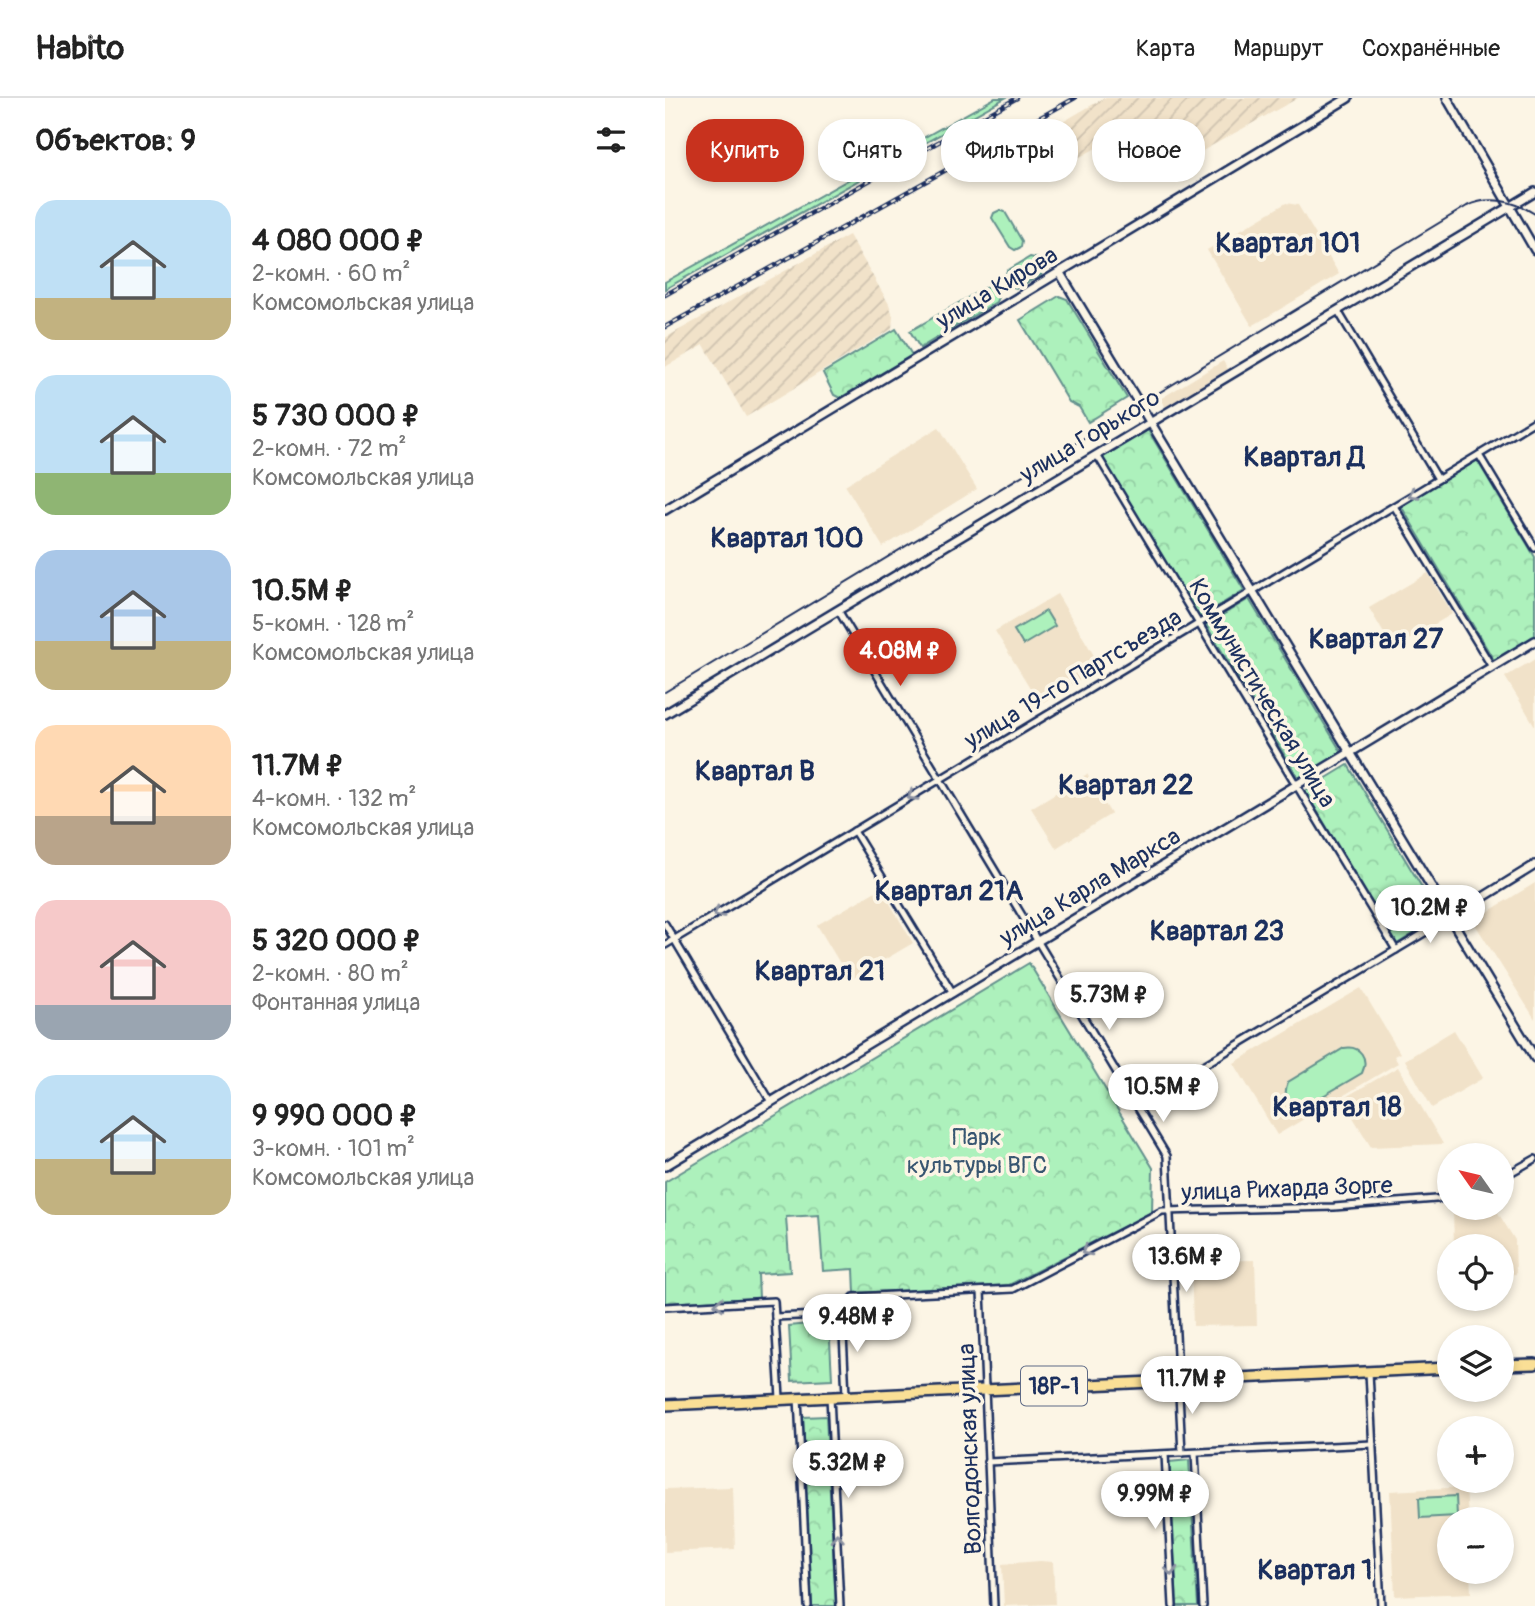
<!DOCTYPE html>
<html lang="ru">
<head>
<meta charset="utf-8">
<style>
  body { margin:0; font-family:Pangolin,sans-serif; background:#f6f6f6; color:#222; height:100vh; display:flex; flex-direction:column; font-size:26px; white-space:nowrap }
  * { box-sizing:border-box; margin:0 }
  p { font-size:23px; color:#767676 }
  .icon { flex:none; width:38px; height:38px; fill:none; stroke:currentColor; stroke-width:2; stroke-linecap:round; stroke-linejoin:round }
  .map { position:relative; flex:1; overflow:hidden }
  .panel { display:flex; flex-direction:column; background:#fff; width:665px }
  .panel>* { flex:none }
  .top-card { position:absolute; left:21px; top:21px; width:665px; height:63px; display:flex; gap:14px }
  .needle { width:46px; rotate:304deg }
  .fabs { position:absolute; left:772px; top:1045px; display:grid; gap:14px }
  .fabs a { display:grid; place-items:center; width:77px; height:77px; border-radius:50%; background:#fff; box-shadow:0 4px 10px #0003; font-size:35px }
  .price { position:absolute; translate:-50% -60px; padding:0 16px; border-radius:24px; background:#fff; color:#222; font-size:23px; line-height:46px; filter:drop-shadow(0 2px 4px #0008) }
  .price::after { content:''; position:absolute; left:50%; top:42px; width:21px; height:16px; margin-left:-10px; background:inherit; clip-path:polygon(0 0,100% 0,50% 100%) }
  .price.current { background:#c8321e; color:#fff }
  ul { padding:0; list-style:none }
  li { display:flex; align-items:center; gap:21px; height:175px; padding:0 35px }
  li span { display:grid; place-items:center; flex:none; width:196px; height:140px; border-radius:21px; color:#555 }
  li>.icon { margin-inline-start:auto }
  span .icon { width:84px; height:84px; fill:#fffc; stroke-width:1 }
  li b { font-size:30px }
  h2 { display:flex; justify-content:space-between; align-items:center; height:84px; padding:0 35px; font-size:30px }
  .tag { padding:0 24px; border-radius:28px; background:#fff; box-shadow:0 4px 10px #0003; font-size:24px; line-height:63px }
  .tag.current { background:#c8321e; color:#fff }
  header { display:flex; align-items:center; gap:42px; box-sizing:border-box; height:98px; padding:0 35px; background:#fff; border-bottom:2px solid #e0e0e0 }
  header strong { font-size:33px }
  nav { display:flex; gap:38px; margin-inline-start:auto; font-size:24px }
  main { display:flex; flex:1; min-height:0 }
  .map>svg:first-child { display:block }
  .built { fill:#f1e2c9 }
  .industrial { fill:url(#industrial-furrows) }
  .green { fill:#adf1bc; stroke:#64908d; stroke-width:2 }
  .forest { fill:url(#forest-crowns); stroke:#64908d; stroke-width:2 }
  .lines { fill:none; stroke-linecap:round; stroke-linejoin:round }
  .minor-casing { stroke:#1b2f5e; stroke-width:10 }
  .tertiary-casing { stroke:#1b2f5e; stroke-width:12 }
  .primary-casing { stroke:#1b2f5e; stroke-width:14 }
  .minor { stroke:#fcf5e5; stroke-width:5 }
  .tertiary { stroke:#fcf5e5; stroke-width:7 }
  .primary { stroke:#fadf96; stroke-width:9 }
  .tram { stroke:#1b2f5e; stroke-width:2 }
  .rail-casing { stroke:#1b2f5e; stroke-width:4.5 }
  .rail { stroke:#fcf5e5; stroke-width:2; stroke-dasharray:5; stroke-linecap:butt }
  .oneway { stroke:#8c92a2 }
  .labels { text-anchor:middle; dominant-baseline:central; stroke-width:7; stroke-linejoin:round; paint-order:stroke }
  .shield { fill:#fcf5e5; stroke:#5e6a86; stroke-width:2 }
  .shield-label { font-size:23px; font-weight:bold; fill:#1b2f5e }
  .street-label { font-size:24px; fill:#1b2f5e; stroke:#fcf5e5 }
  .park-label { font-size:24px; fill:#385671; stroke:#fcf5e5 }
  .quarter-label { font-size:28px; font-weight:bold; fill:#1b2f5e; stroke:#fcf5e5 }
</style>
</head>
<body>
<header>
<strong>Habito</strong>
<nav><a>Карта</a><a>Маршрут</a><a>Сохранённые</a></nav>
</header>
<main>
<section class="panel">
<h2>Объектов: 9<svg class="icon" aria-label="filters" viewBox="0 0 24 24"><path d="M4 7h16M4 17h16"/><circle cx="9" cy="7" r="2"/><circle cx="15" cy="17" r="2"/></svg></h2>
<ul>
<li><span style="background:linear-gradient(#bfe0f5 70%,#c2b280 0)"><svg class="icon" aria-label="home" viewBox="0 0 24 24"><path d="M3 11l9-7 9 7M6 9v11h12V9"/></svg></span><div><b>4 080 000 ₽</b><p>2-комн. · 60 m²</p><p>Комсомольская улица</p></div></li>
<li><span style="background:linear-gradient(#bfe0f5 70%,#8fb573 0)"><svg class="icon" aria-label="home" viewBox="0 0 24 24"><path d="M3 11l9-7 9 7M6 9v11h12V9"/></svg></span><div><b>5 730 000 ₽</b><p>2-комн. · 72 m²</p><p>Комсомольская улица</p></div></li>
<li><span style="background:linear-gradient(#a9c7e8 65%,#c2b280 0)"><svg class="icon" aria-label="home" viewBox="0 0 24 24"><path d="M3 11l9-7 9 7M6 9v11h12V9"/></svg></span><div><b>10.5M ₽</b><p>5-комн. · 128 m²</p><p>Комсомольская улица</p></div></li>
<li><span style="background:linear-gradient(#ffd9b3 65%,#b9a48a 0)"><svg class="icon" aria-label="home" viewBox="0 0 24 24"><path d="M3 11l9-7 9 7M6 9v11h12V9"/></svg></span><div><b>11.7M ₽</b><p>4-комн. · 132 m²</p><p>Комсомольская улица</p></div></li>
<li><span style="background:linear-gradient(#f6c9c9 75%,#9aa5b1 0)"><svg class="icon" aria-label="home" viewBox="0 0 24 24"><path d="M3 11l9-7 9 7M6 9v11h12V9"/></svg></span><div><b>5 320 000 ₽</b><p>2-комн. · 80 m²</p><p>Фонтанная улица</p></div></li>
<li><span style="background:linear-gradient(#bfe0f5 60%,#c2b280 0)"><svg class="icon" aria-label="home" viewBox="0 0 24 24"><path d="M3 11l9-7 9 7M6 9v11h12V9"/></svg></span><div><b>9 990 000 ₽</b><p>3-комн. · 101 m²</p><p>Комсомольская улица</p></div></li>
</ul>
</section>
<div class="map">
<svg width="870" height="1508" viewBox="0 0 870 1508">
  <defs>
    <pattern id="industrial-furrows" width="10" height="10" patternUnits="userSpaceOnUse" patternTransform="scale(1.75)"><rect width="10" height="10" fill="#f1e2c9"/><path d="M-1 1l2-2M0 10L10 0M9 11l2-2" fill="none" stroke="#cec2af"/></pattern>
    <pattern id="forest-crowns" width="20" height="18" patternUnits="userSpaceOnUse" patternTransform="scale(1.75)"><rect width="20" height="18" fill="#adf1bc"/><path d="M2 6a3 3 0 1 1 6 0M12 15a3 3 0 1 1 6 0" fill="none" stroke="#94cfa4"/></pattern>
  </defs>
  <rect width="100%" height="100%" fill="#fcf5e5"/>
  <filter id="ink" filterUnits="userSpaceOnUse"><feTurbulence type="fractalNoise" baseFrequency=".0143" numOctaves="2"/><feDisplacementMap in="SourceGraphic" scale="14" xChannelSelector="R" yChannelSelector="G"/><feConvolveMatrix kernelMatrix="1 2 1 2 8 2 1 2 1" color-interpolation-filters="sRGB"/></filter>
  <g filter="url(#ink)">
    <g class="built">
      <polygon points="621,105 633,107 674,176 587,228 542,152"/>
      <polygon points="558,263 563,271 501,310 495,301"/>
      <polygon points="274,329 312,391 218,449 180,387"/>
      <polygon points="763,475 787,516 728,551 704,510"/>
      <polygon points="392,496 436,569 375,606 330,533"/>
      <polygon points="870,561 870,628 840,579"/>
      <polygon points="422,676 446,716 391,750 366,710"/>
      <polygon points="870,785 870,921 808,823"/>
      <polygon points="216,790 248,845 185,882 152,827"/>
      <polygon points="696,890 735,955 729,958 733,965 612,1037 569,965"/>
      <polygon points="789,932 818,980 767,1010 740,962"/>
      <polygon points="733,969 778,1046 706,1049 677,1001"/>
      <polygon points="795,1110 830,1110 850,1142 851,1176 837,1177 836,1148 789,1148 788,1112"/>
      <polygon points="590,1162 592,1227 528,1228 526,1163"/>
      <polygon points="68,1389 70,1451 0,1454 0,1391"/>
      <polygon points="801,1389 803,1421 784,1421 784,1474 805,1474 806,1495 730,1498 725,1393"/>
      <polygon points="375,1463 388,1464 390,1506 339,1508 337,1466"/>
    </g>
    <g class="industrial">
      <polygon points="439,0 633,0 501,73 476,24 410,62 389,29"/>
      <polygon points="184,137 224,206 228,218 227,231 81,319 39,247 0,269 0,240"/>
    </g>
    <g class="green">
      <polygon points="330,0 340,0 0,191 0,184"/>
      <polygon points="335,112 340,114 357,143 356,149 350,152 345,149 327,120 329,115"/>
      <polygon points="365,159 374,161 378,169 376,177 352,190 343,188 339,180 342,173"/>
      <polygon points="381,513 390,528 358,547 349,532"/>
      <path d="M679,950C695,947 704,960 697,975L639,1009C624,1009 617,998 623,984Z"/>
      <polygon points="791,1398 792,1418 755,1420 754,1400"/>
    </g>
    <g class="forest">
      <polygon points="323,188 328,189 333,199 331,204 255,250 245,233"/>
      <polygon points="394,198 402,201 462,300 423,324 414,309 404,304 355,222"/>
      <polygon points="231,231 247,257 175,300 169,297 158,275"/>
      <polygon points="483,332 579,492 534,520 437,360"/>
      <polygon points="812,362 870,459 870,539 830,564 736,408"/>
      <polygon points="584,501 677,655 634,681 541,527"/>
      <polygon points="683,667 775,819 732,846 640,693"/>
      <polygon points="364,865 488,1070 487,1114 344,1187 190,1195 189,1171 158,1173 154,1117 121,1119 125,1174 93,1176 94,1200 0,1205 0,1084"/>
      <polygon points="164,1224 167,1281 127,1283 124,1228"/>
      <polygon points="161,1318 171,1508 147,1508 138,1319"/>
      <polygon points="524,1362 533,1508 512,1508 504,1364"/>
    </g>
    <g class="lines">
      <g class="minor-casing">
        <g id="minor">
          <polyline points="673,213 773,381"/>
          <polyline points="432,357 731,852"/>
          <polyline points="814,357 870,450"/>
          <polyline points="729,408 827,569"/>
          <polyline points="173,512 502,1058 517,1355"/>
          <polyline points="189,733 288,895"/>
          <polyline points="0,826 106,1004"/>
          <polyline points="0,847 870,323"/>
          <polyline points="472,1007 786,819"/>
          <polyline points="836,1080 870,1061"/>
          <polyline points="316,1193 329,1508"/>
          <polyline points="0,1209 109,1203 115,1300"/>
          <polyline points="177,1216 189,1199 348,1191 497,1113 669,1109 784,1100"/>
          <polyline points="177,1216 181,1297"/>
          <polyline points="110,1219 177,1216"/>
          <polyline points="704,1274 716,1508"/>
          <polyline points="165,1298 175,1508"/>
          <polyline points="133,1299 143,1508"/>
          <polyline points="530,1355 538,1508"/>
          <polyline points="500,1356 508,1508"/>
          <polyline points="322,1364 708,1346"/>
        </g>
      </g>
      <g class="tertiary-casing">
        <g id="tertiary">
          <polyline points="782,0 870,152"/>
          <polyline points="395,175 870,960"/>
          <polyline points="0,412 683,0"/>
          <polyline points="0,616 870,94"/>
          <polyline points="786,819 870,767"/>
          <polyline points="0,1068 870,543"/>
        </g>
      </g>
      <g class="primary-casing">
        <g id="primary">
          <polyline points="836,1267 870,1266"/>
          <polyline points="0,1307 784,1270"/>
        </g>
      </g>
      <use href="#minor" class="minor"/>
      <use href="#tertiary" class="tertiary"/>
      <use href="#primary" class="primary"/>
      <path class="tram" d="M0,594L802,108C824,97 850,103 870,116"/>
      <g class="rail-casing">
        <g id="rail">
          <polyline points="0,197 352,0"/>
          <polyline points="0,229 410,0"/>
        </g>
      </g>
      <use href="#rail" class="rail"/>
    </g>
    <defs><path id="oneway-chevron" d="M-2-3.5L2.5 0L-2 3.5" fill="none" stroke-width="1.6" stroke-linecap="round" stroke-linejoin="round" transform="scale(1.75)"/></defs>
    <g class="oneway">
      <use href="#oneway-chevron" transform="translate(748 396) rotate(149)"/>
      <use href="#oneway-chevron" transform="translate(247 698) rotate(149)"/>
      <use href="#oneway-chevron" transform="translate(53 815) rotate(149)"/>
      <use href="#oneway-chevron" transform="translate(421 1153) rotate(152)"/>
      <use href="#oneway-chevron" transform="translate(54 1206) rotate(177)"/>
      <use href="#oneway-chevron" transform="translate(172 1440) rotate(-93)"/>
      <use href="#oneway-chevron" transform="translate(506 1473) rotate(87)"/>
    </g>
  </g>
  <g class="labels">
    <rect class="shield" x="356" y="1268.5" width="66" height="39" rx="5"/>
    <g class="shield-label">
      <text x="389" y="1288">18Р-1</text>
    </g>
    <g class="street-label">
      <text transform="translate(332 190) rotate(-31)">улица Кирова</text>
      <text transform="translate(425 338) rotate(-31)">улица Горького</text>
      <text transform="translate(408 581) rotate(-31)">улица 19-го Партсъезда</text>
      <text transform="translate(597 595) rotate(59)">Коммунистическая улица</text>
      <text transform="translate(425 789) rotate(-31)">улица Карла Маркса</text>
      <text transform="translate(622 1091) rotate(-2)">улица Рихарда Зорге</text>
      <text transform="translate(305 1351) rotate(-92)">Волгодонская улица</text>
    </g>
    <g class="park-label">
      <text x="312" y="1039">Парк<tspan x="312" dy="28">культуры ВГС</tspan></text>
    </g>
    <g class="quarter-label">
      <text x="623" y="145">Квартал 101</text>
      <text x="639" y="359">Квартал Д</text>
      <text x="122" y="440">Квартал 100</text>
      <text x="711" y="541">Квартал 27</text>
      <text x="90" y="673">Квартал В</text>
      <text x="461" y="687">Квартал 22</text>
      <text x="284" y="793">Квартал 21А</text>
      <text x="552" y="833">Квартал 23</text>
      <text x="155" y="873">Квартал 21</text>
      <text x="672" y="1009">Квартал 18</text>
      <text x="650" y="1472">Квартал 1</text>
    </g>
  </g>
</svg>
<div class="fabs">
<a><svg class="needle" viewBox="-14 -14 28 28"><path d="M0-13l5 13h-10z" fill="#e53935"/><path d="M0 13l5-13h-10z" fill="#767676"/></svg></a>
<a><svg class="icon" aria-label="locate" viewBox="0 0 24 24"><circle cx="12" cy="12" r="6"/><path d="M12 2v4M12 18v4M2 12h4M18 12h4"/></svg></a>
<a><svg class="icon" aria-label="layers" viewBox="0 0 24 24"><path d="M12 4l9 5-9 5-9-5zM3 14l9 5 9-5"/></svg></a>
<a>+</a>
<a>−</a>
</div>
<b class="price current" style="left:235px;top:590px">4.08M ₽</b>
<b class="price" style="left:765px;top:847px">10.2M ₽</b>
<b class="price" style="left:444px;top:934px">5.73M ₽</b>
<b class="price" style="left:498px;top:1026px">10.5M ₽</b>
<b class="price" style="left:521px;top:1196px">13.6M ₽</b>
<b class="price" style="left:192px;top:1256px">9.48M ₽</b>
<b class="price" style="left:527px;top:1318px">11.7M ₽</b>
<b class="price" style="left:183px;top:1402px">5.32M ₽</b>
<b class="price" style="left:490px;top:1433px">9.99M ₽</b>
<div class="top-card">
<a class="tag current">Купить</a>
<a class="tag">Снять</a>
<a class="tag">Фильтры</a>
<a class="tag">Новое</a>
</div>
</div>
</main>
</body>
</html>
